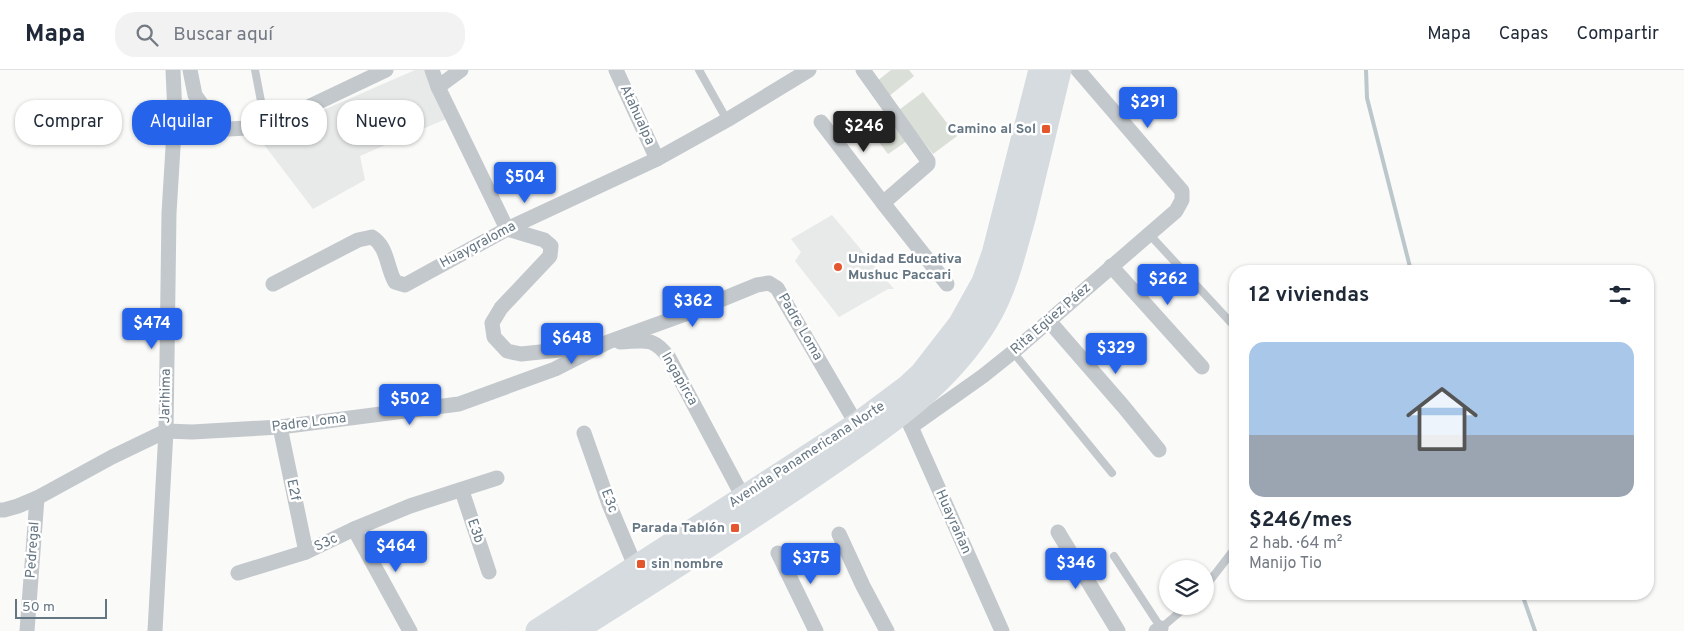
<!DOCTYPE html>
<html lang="es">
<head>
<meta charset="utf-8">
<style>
  body { margin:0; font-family:Overpass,sans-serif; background:#f2f2f3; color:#1f2937; height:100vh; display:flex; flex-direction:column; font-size:19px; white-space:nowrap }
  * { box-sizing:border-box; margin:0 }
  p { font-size:16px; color:#747a83 }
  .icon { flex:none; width:28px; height:28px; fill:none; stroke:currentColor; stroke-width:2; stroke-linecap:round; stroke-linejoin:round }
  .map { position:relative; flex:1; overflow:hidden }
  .details { position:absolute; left:1229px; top:195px; width:425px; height:335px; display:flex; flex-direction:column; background:#fff; border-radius:20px; box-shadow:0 1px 4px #0004 }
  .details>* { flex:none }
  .top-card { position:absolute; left:15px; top:30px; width:475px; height:45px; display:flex; gap:10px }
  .tools { position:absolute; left:1159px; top:490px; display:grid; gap:10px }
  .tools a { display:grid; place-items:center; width:55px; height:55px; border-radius:50%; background:#fff; box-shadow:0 1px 4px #0004; font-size:25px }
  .scale { position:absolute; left:15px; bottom:12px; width:92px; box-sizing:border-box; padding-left:5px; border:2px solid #657683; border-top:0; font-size:14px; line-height:18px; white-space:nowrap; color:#657683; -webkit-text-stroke:4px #fff; paint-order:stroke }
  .price { position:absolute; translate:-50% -42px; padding:0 11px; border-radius:5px; background:#2563eb; color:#fff; font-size:16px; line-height:32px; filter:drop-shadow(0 1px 2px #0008) }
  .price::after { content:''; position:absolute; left:50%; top:30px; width:15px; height:11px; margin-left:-8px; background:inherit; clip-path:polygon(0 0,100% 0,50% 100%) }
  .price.active { background:#222; color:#fff }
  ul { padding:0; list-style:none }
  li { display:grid; align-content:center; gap:10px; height:265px; padding:0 20px }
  li span { display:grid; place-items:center; height:155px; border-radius:15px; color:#555 }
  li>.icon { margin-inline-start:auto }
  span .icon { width:90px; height:90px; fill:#fffc; stroke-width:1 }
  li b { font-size:21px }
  h2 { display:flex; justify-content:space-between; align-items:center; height:60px; padding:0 20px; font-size:21px }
  .pill { padding:0 18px; border-radius:20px; background:#fff; box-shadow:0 1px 4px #0004; font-size:18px; line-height:45px }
  .pill.active { background:#2563eb; color:#fff }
  header { display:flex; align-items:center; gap:30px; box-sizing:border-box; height:70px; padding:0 25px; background:#fff; border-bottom:1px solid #e0e1e3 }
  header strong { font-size:24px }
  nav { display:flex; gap:28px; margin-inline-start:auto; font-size:18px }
  .search { width:350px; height:45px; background:#f2f2f3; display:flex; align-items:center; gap:12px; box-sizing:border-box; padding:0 18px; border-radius:20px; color:#747a83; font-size:19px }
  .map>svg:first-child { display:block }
  .built { fill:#e8e9e9 }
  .green { fill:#dadfd7 }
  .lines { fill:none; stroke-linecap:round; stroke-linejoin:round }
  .stream { stroke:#bbc7cb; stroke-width:4 }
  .service { stroke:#c3c8cc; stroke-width:8 }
  .minor { stroke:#c3c8cc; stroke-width:15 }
  .trunk { stroke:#d6dbdf; stroke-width:25 }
  .poi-dot { fill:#e4572e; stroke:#fff; stroke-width:2 }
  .labels { text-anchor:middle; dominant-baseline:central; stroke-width:5; stroke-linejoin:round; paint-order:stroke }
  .street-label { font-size:14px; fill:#657683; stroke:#fff }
  .poi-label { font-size:14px; font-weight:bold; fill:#657683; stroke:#fff; text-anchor:end }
</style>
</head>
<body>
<header>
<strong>Mapa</strong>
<div class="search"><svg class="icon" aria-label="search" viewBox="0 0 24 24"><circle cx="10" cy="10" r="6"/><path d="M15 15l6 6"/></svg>Buscar aquí</div>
<nav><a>Mapa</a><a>Capas</a><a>Compartir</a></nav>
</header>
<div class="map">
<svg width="1684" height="561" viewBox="0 0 1684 561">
  <rect width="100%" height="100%" fill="#fafaf8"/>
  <g class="built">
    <polygon points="415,0 427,0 446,49 360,86 365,110 313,139 259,68"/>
    <polygon points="832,145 894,219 888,219 839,247 795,191 801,182 791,169"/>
  </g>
  <g class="green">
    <polygon points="891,0 909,0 914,6 888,27 876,12"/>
    <polygon points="923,22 957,66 933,84 899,40"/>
    <polygon points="891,49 907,71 888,84 872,63"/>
  </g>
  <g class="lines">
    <g class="stream">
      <polyline points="1366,0 1367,28 1411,201"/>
      <polyline points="1522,524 1535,561"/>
    </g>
    <g class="service">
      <polyline points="255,0 266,57"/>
      <polyline points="699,0 727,50"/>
      <polyline points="1149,164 1235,257"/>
      <polyline points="1013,282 1112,403"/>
      <polyline points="1114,486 1161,558 1187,536"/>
      <polyline points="1205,517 1232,482"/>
    </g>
    <g class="minor">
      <polyline points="190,0 195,25 210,46 229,59 266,57 386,0"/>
      <polyline points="432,0 438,17 507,159 544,170 551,176 550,186 501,238 492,253 494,267 507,281 521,284 588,277"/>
      <polyline points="616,0 657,89"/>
      <polyline points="863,0 928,91 928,94 883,133 947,214"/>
      <polyline points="438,17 461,0"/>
      <polyline points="821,52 883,133"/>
      <polyline points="1111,196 1202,297"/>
      <path d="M273,214L358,170L372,167C388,177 386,196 395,212L405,215L507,159L657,89L727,50L809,0"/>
      <polyline points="1049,251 1123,336 1159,380"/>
      <path d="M620,272C645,271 653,266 669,288L743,427"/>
      <polyline points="908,350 1002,561"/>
      <polyline points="280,357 306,482"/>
      <polyline points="911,357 983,306 1013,282 1176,141 1182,130 1182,121 1078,0"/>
      <polyline points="584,363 609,434 636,498"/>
      <polyline points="462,421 489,502"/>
      <polyline points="0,440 4,440 18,436 37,428 112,387 166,361 192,362 280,357 459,334 555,299 608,272 691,242 757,215 769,213 777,218 857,355"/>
      <polyline points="354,459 410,561"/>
      <polyline points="1058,462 1118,561"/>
      <polyline points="839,464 863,516 887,561"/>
      <polyline points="778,483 816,561"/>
      <polyline points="238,503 306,482 354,459 410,436 497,408"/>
      <polyline points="27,561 37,428"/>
      <polyline points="155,561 166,361 169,143 175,45 173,0"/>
      <polyline points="1156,561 1161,558"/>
    </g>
    <g class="trunk">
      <polyline points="538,561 857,355 908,317 922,304 960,255 984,212 994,184 1041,0"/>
      <path d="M573,561C654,510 735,459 814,405C878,361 946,318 987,249C1006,217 1014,180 1024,145C1036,97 1047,48 1059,0"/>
    </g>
  </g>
  <g class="poi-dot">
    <rect x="1041" y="54" width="10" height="10" rx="2.5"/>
    <circle cx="838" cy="197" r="5"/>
    <rect x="730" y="453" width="10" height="10" rx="2.5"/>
    <rect x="636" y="489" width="10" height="10" rx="2.5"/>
  </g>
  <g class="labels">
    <g class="street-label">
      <text transform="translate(637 45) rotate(65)">Atahualpa</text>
      <text transform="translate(478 175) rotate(-28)">Huaygraloma</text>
      <text transform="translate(1051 249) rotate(-41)">Rita Egüez Páez</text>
      <text transform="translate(800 257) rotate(60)">Padre Loma</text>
      <text transform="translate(679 309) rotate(60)">Ingapirca</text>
      <text transform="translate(166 326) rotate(-89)">Jarihima</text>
      <text transform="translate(309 353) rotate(-7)">Padre Loma</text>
      <text transform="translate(807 385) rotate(-33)">Avenida Panamericana Norte</text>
      <text transform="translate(293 420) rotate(78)">E2f</text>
      <text transform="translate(609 431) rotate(69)">E3c</text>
      <text transform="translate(953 452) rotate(66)">Huayrañan</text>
      <text transform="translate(475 461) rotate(71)">E3b</text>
      <text transform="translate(326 473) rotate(-25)">S3c</text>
      <text transform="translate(33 480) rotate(-86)">Pedregal</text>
    </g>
    <g class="poi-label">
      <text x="1036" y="59">Camino al Sol</text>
      <text x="848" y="189" text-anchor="start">Unidad Educativa<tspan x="848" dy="16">Mushuc Paccari</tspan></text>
      <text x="725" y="458">Parada Tablón</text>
      <text x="651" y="494" text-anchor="start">sin nombre</text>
    </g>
  </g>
</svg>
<div class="tools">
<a><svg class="icon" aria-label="layers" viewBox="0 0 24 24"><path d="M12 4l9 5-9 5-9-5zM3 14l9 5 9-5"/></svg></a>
</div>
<div class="scale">50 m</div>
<b class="price" style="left:1148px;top:59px">$291</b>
<b class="price active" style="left:864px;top:83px">$246</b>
<b class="price" style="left:525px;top:134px">$504</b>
<b class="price" style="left:1168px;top:236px">$262</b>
<b class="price" style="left:693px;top:258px">$362</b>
<b class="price" style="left:152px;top:280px">$474</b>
<b class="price" style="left:572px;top:295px">$648</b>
<b class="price" style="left:1116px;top:305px">$329</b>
<b class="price" style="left:410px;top:356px">$502</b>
<b class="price" style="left:396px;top:503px">$464</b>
<b class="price" style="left:811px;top:515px">$375</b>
<b class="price" style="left:1076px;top:520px">$346</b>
<div class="top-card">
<a class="pill">Comprar</a>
<a class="pill active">Alquilar</a>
<a class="pill">Filtros</a>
<a class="pill">Nuevo</a>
</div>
<section class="details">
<h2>12 viviendas<svg class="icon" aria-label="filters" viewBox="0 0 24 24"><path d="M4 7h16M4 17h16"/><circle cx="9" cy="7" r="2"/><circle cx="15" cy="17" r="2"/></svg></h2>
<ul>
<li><span style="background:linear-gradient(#a9c7e8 60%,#9aa5b1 0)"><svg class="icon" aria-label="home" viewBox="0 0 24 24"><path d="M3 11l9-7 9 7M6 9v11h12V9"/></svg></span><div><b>$246/mes</b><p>2 hab. · 64 m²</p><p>Manijo Tio</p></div></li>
</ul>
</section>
</div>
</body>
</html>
